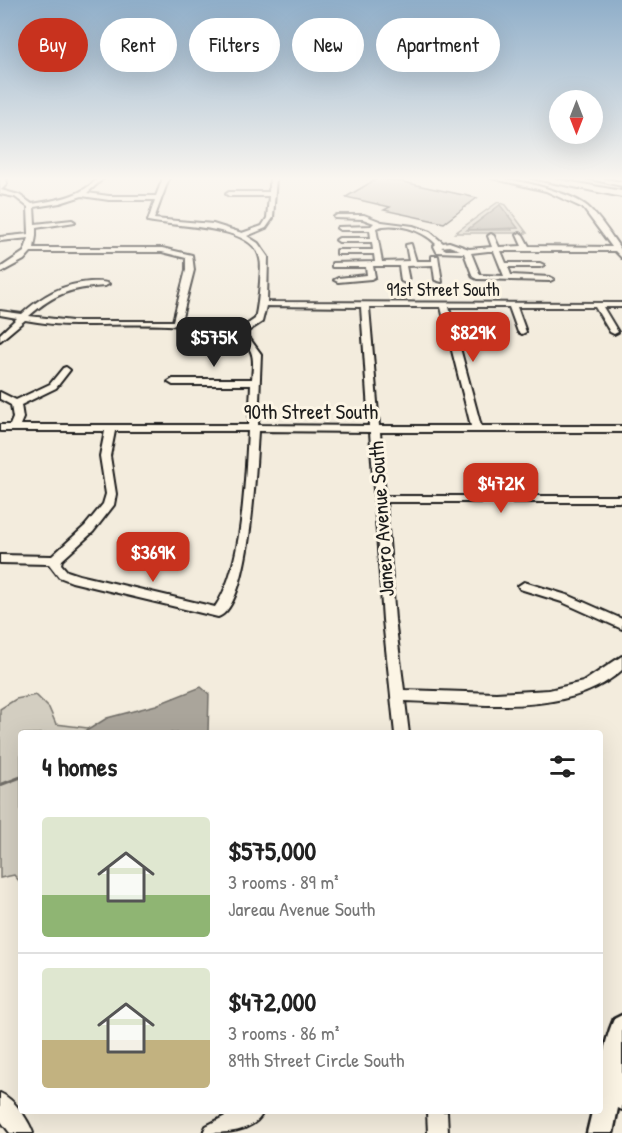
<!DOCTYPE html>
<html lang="en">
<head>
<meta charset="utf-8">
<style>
  body { margin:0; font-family:"Patrick Hand",sans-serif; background:#f6f6f6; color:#222; height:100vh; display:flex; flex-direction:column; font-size:22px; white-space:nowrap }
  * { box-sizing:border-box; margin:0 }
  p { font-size:20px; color:#767676 }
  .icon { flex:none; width:33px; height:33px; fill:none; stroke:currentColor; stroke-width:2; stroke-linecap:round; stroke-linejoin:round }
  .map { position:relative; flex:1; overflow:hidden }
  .sheet { position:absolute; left:18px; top:730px; width:585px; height:384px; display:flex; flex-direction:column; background:#fff; border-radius:6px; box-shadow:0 6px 24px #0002 }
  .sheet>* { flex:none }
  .top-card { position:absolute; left:18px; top:18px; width:586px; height:54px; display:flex; gap:12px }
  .needle { width:39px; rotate:180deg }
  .tools { position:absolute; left:549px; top:90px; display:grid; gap:12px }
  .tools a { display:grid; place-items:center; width:54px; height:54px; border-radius:50%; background:#fff; box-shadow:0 6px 24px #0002; font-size:30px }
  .price { position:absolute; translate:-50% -51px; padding:0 14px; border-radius:12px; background:#c8321e; color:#fff; font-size:20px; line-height:39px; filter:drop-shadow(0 2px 3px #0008) }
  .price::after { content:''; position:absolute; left:50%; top:36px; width:18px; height:14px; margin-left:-9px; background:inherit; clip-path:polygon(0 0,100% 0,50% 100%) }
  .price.active { background:#222; color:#fff }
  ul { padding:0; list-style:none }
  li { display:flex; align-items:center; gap:18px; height:150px; padding:0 24px }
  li+li { border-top:2px solid #e0e0e0 }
  li span { display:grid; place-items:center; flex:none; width:168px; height:120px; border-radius:6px; color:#555 }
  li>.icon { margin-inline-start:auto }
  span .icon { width:72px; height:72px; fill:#fffc; stroke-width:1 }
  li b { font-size:26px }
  h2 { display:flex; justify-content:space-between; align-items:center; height:72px; padding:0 24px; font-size:26px }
  .tag { padding:0 21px; border-radius:27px; background:#fff; box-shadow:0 6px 24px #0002; font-size:21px; line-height:54px }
  .tag.active { background:#c8321e; color:#fff }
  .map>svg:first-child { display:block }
  .green { fill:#d3cec1; stroke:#78756e; stroke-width:1.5; fill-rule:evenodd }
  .water { fill:#aaa59b; stroke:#716e68; stroke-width:1.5 }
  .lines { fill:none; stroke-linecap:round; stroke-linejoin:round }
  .stream { stroke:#716e68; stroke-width:3 }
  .building { fill:#beb9ae; stroke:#1c1c1c; stroke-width:1.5 }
  .minor-casing { stroke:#1c1c1c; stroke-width:4 }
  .major-casing { stroke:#1c1c1c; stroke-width:5 }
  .highway-casing { stroke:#1c1c1c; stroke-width:4 }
  .minor { fill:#fcf5e5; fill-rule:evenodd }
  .major { fill:#fcf5e5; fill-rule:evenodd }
  .highway { fill:#fcf5e5; fill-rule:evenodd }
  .labels { text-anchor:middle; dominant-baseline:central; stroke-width:6; stroke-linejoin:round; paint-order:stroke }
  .far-street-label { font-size:18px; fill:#1c1c1c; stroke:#fcf5e5 }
  .street-label { font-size:21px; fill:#1c1c1c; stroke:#fcf5e5 }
</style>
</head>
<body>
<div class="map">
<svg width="622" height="1133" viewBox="0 0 622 1133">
  <rect width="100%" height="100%" fill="#f3ecdd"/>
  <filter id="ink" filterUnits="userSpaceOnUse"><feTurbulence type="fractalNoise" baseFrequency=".0167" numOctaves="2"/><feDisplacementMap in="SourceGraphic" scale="12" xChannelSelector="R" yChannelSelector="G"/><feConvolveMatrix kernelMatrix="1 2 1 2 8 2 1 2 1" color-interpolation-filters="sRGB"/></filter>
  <g filter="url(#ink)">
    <g class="green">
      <path d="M498,202L506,205L527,233H455ZM500,205L512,230H468H469Z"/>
      <polygon points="36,695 49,708 56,724 88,728 83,733 21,734 21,883 14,875 0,878 0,709 16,699"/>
    </g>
    <g class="water">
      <polygon points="500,205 518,228 467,230"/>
      <polygon points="201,687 209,694 208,733 83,733 107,718 156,705"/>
    </g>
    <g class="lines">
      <polyline class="stream" points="0,785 21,777"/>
    </g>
    <polygon class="building" points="378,178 403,182 477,198 444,223 384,210 390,207 346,197"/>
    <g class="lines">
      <g class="minor-casing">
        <g id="minor">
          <path d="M0,178H6L7,184L1,190L19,195L32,204C56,200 81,197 98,178H104L87,193L109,196H156L163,178H169L154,219L213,224L242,233L262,226L267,218L269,196H229L226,194L229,192H269L270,178H276L273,218L266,228L247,236L258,243L268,257L267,302L622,303V307H603L618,332L614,334L610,332L595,307H517L526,332L522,334L518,332L509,307H449L481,426H622V432H380L385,496H622V502H386L395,620L404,690L496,693L549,690L583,682L622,656V670C568,719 473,703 405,701L409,734H395L383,620L370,432L258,431C256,463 251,607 218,617L72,582L59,577L49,564L0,563V555L52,556L85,526L103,504L106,494L100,456L105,431H0V425H10L13,418L11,405L0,399V392L16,400L50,384L63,368L66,367L70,370L56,388L21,405L23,418L20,425H249L251,385H173L168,382L173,379H252C253,365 256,351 243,342C209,318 117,326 75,325C58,325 42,323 25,320L0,341V334L17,318L0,315V311L22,314C42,296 62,284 90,282C97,282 103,281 109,284L105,286C71,288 55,293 29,316L72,321H173L186,270V258L162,252H31L24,260L0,273V268L24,252L29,238L0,241V237L29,234L28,207L15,197L0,194ZM82,196L109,200H155L148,221C175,227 254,224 260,259C262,266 260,275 260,282C259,295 258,306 255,319L236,332L203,323L181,321L194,270L192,255L162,248H34L36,236V228L75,222L72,220L35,224L34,207L60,203ZM266,306L361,307L369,426L258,425L261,354L250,339L242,335L262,322ZM369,307H441L471,426H379ZM115,431H248C245,481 243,567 215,607L79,575L67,571L61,564L62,560L93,532L114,505L116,494L110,456Z"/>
          <path d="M491,178C512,177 573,193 588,207C601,219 612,237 622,251V258L615,251H501L506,263H540L544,265L540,267H508L511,275L550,277L554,279L550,281L477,279L473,277L464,253L437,252L434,246L436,244C423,230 394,221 376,228L382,262L409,261L406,245L411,244L416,261H432V256H438L442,282L435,280L433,265L406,266L409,281L405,283L401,281L399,266H373L375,277L371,279L338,282L334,280L338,278L367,275L366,267H332V263L375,262L374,254H337V250H373L372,242H339L336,240L339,238H371L370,230H340L337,228L338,227L371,226L374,223L363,219L335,218L334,217L337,215H364L382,222L413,226L430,232L443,243L449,242L469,249L492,247L488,236L491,234L494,236L499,247L522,246L517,235L520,233L523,235L529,246L612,247L583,208L546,191ZM449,246L460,250H446L441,247ZM488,251H494L504,276L480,275L471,253Z"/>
          <polygon points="586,178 598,178 622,182 622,186"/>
          <polygon points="524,582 570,596 622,619 622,629 562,602 520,589 518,586"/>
          <polygon points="600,1078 622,1089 622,1110 600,1099"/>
          <path d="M0,1093C14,1099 28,1119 33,1133H10L0,1120Z"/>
          <path d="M233,1112H263C254,1133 223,1133 203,1133L206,1126Z"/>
          <polygon points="427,1112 447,1112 448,1133 428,1133"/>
        </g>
      </g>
      <g class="major-casing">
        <path id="major" d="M622,1015V1088L613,1133H587L592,1112H600C600,1080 601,1048 614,1019Z"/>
      </g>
      <g class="highway-casing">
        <polygon id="highway" points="531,178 549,178 622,191 622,197"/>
      </g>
      <use href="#minor" class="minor"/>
      <use href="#major" class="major"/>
      <use href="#highway" class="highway"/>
    </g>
  </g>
  <linearGradient id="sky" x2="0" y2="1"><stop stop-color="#8faec9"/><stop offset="0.53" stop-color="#faf6f0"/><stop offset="1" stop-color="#faf6f0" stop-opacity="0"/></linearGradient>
  <rect width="622" height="337" fill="url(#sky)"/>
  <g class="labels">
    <g class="far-street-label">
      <text x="443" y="289">91st Street South</text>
    </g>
    <g class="street-label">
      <text x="311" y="411">90th Street South</text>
      <text transform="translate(381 519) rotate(-94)">Janero Avenue South</text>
    </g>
  </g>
</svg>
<div class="tools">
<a><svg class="needle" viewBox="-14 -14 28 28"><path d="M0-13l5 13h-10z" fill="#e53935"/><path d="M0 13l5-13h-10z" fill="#767676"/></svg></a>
</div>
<b class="price" style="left:473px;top:363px">$829K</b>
<b class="price active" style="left:214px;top:368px">$575K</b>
<b class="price" style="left:501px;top:514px">$472K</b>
<b class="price" style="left:153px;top:583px">$369K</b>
<div class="top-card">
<a class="tag active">Buy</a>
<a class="tag">Rent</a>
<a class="tag">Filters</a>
<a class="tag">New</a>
<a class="tag">Apartment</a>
</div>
<section class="sheet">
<h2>4 homes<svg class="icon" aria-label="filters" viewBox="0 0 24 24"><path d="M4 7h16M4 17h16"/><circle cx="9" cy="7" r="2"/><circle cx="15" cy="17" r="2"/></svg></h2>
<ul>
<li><span style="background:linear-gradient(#dfe7d0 65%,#8fb573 0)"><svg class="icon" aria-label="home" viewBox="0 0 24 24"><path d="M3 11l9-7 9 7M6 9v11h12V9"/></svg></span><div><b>$575,000</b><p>3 rooms · 89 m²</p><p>Jareau Avenue South</p></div></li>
<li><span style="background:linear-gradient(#dfe7d0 60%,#c2b280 0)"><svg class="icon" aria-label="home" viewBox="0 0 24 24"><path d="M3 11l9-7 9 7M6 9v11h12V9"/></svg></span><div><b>$472,000</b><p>3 rooms · 86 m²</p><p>89th Street Circle South</p></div></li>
</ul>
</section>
</div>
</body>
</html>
